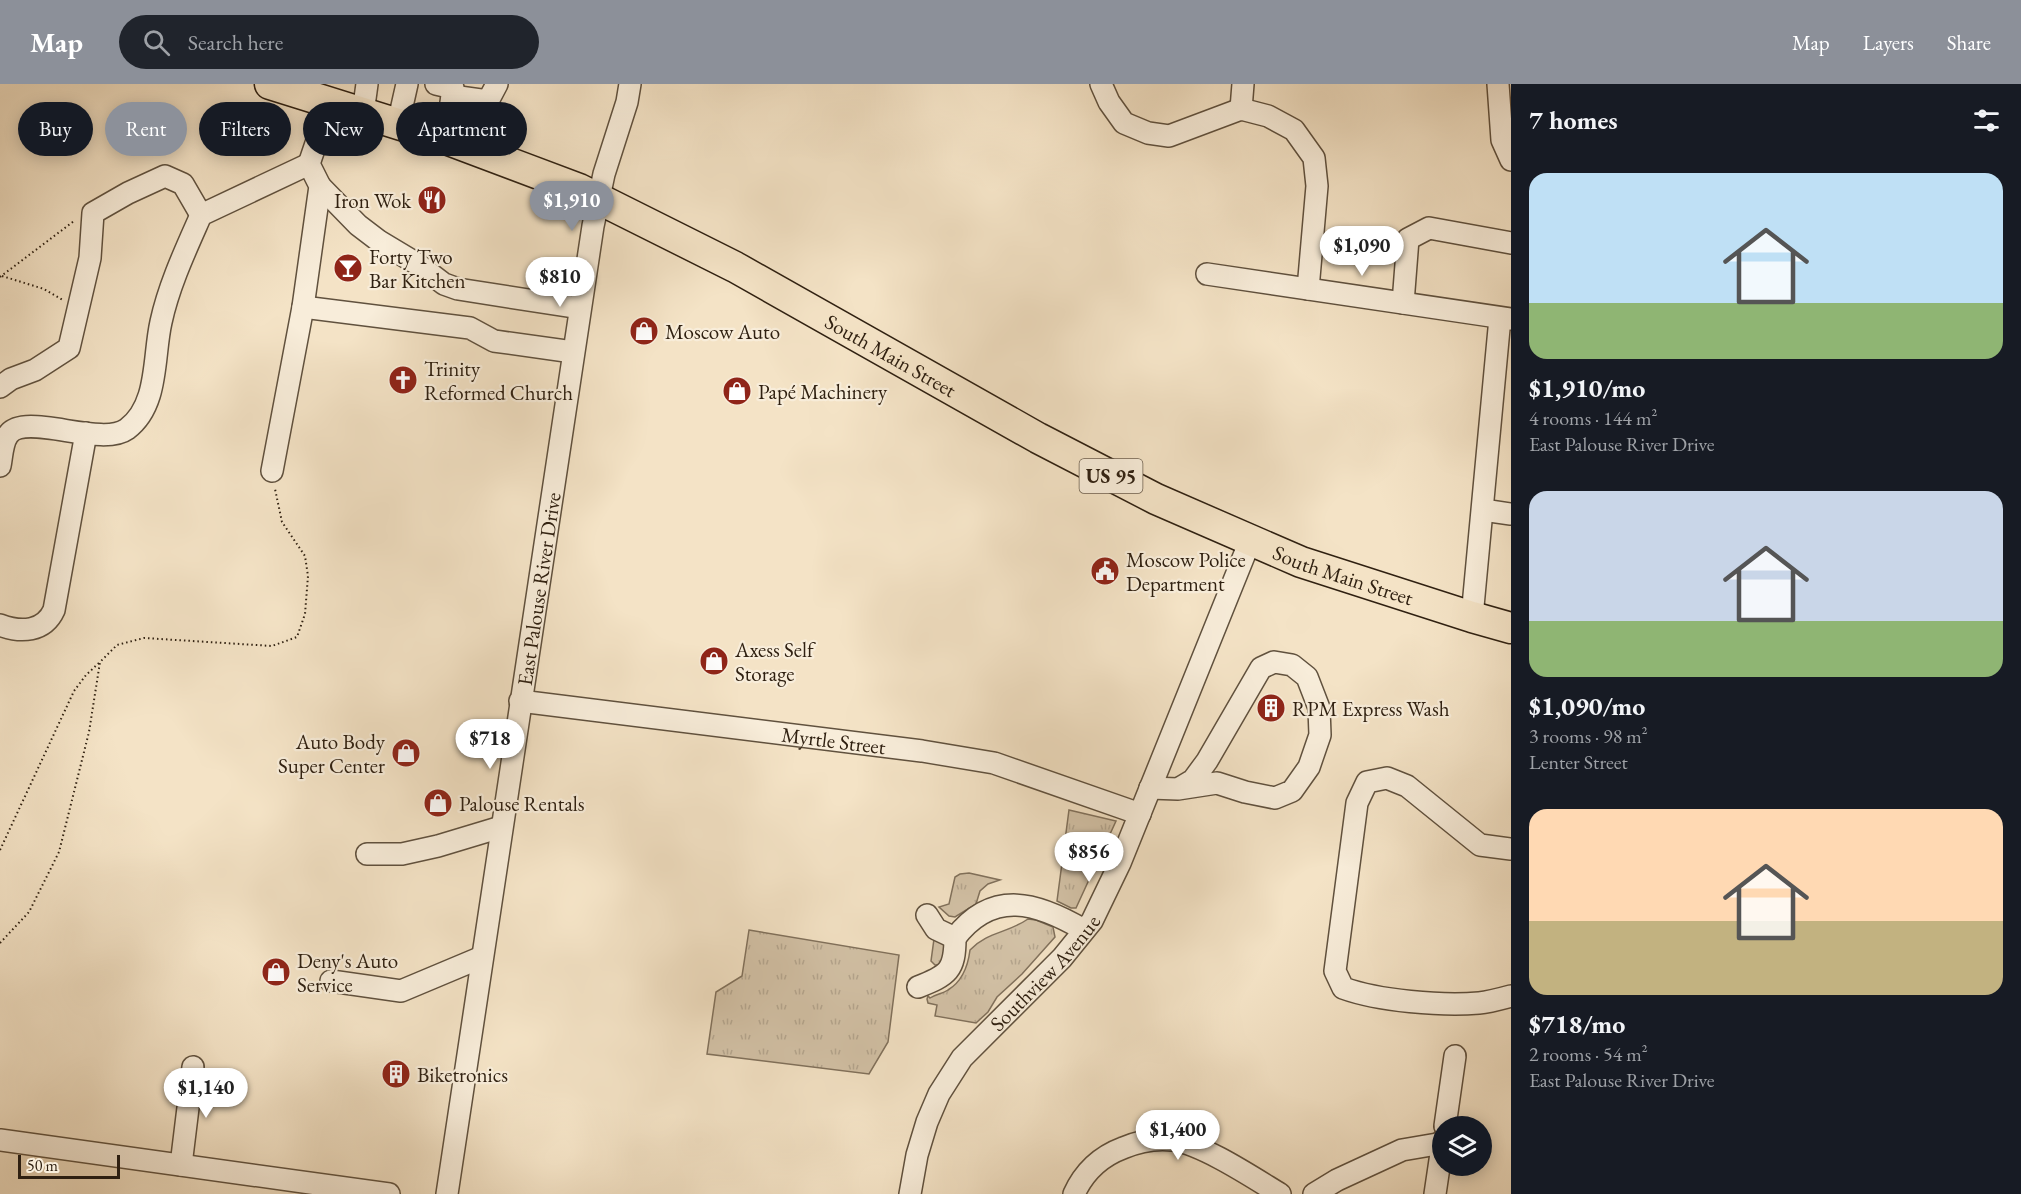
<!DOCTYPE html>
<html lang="en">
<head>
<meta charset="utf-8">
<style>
  body { margin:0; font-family:"EB Garamond",serif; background:#20242c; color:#f1f3f6; height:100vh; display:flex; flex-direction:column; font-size:22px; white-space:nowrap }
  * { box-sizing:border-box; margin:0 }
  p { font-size:20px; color:#9ea1a6 }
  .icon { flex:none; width:33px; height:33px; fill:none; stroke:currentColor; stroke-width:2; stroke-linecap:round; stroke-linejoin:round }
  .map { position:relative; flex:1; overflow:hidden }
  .side { display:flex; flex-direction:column; background:#171b24; width:510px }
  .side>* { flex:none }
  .banner { position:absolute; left:18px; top:18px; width:570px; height:54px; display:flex; gap:12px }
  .tools { position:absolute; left:1432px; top:1032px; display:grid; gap:12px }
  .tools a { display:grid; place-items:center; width:60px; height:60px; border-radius:50%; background:#171b24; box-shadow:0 3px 15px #0003; font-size:30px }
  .scale { position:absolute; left:18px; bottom:15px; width:102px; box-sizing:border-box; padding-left:6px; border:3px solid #2f2011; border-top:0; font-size:16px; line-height:21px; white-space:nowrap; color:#2f2011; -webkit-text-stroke:4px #f8edda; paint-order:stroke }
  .price { position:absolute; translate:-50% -51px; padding:0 14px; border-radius:21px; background:#fff; color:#222; font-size:20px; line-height:39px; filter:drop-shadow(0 2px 3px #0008) }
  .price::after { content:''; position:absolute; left:50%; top:36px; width:18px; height:14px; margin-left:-9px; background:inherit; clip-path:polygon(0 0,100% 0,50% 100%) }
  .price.selected { background:#8c9099; color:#fff }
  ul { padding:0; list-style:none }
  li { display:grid; align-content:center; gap:12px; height:318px; padding:0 18px }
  li span { display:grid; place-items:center; height:186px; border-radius:18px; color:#555 }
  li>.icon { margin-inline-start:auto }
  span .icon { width:108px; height:108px; fill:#fffc; stroke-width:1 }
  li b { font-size:26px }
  h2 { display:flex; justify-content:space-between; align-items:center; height:72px; padding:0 18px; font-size:26px }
  .chip { padding:0 21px; border-radius:27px; background:#171b24; box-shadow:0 3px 15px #0003; font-size:21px; line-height:54px }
  .chip.selected { background:#8c9099; color:#fff }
  header { display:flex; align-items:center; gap:36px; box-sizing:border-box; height:84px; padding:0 30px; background:#8c9099; color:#fff }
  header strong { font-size:28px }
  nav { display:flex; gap:33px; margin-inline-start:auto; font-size:21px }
  .search { width:420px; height:54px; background:#20242c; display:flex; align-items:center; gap:15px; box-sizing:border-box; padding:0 21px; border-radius:33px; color:#9ea1a6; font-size:22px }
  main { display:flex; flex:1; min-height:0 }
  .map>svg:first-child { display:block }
  .grass { fill:url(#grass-tufts); stroke:#81715c; stroke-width:1.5 }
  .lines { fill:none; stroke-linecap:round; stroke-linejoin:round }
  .minor-casing { stroke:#60513e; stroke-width:24 }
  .highway-casing { stroke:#2f2011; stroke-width:33 }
  .path { stroke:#2f2011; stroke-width:2; stroke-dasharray:1.5 3; stroke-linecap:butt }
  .minor { stroke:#f8edda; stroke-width:21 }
  .highway { stroke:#f4e3c6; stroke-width:30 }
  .labels { text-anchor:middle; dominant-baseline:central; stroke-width:4.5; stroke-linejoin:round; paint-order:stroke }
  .shield { fill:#f8edda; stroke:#6b5e4d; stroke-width:1.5 }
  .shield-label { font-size:20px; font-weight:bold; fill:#2f2011 }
  .poi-label { font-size:21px; fill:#2f2011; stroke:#f8edda; text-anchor:start }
  .street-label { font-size:21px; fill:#2f2011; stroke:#f8edda }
</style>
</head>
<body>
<header>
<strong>Map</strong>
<div class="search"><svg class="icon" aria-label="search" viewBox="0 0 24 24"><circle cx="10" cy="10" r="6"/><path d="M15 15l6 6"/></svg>Search here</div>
<nav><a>Map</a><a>Layers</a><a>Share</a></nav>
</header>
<main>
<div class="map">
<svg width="1511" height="1110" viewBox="0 0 1511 1110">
  <defs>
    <pattern id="grass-tufts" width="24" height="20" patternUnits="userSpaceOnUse" patternTransform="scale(1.5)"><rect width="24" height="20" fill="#d3c2a7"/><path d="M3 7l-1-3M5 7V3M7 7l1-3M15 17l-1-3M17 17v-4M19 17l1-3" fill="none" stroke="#b5a68f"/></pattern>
  </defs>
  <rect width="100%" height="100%" fill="#f4e3c6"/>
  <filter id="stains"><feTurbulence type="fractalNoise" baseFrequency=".00333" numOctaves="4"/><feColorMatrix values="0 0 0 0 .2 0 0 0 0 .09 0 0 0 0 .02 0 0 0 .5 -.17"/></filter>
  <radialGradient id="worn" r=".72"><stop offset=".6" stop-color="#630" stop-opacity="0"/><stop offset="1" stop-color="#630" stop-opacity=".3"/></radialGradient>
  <g class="grass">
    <polygon points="1069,726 1116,737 1076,824 1071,824 1057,817"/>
    <polygon points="969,789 1000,796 988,800 980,807 976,820 955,833 949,832 939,823 949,820 955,793 960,790"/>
    <path d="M1028,835L1036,836L1053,843L1055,853L1022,890L997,913L988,928L976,939L935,932L937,921L928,919L927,915L928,912L930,914C936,910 942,910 948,906C963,897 968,882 970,866C987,848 1008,849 1028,835Z"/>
    <polygon points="749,846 899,871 888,958 869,990 707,970 716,908 742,892"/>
    <polygon points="934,855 946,861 943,877 938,881 935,881 931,877"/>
  </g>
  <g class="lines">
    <g class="minor-casing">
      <g id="minor">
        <polyline points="436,0 453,4 446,55"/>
        <polyline points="1101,0 1109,18 1124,39 1148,49 1169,52 1241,25 1268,32 1294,46 1314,74 1317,102 1308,205"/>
        <polyline points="1498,0 1502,56 1511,76"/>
        <polyline points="452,12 488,17 480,69"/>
        <polyline points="488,17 497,0"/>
        <polyline points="1241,25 1243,0"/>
        <polyline points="363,29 367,0"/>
        <polyline points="398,40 407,0"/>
        <polyline points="320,102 358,141 379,157 419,181 444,200 458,205 580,224"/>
        <polyline points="1207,190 1511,235"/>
        <polyline points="1403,219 1408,155 1429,144 1511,159"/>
        <polyline points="303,223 470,244 494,257 573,268"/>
        <polyline points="0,303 11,295 35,286 69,264 90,174 93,129 128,109 165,92 183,100 201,131"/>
        <path d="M0,382C2,372 2,359 8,351C24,327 101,364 127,345C159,321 153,273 161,238C169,201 186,165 201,131L309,80"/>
        <polyline points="272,387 303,223 320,102 309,80 330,18"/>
        <polyline points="1483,426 1511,430"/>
        <polyline points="1472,533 1500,234"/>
        <path d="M0,541C21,549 44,548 54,526L86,349"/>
        <path id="s1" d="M520,617L922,667L994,679L1140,730"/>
        <polyline points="1150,704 1178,705 1217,699 1245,708 1275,714 1292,707 1309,683 1320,651 1319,624 1307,593 1292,581 1274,578 1261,584 1207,677 1193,696 1178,705"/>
        <path d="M1511,765L1480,761L1407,702L1387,694L1367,698L1357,719L1335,887L1343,904C1379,917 1441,922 1479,919C1489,918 1500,915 1511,912"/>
        <polyline points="367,770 402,770 438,762 501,743"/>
        <path d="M927,831L936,845L955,854C993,804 1038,819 1084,846"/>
        <polyline points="331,897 401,907 482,873"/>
        <path d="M918,903C948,891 955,887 955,854"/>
        <polyline points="1445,1042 1455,972"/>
        <polyline points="0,1056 389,1110"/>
        <polyline points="181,1081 193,983"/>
        <path id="s2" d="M447,1110L593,142L604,90L627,18L630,0"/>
        <path id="s3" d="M910,1110L917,1071L927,1038L939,1010L962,974L1062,874L1092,837L1120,779L1250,457"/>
        <path d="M1074,1110C1084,1088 1099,1073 1123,1064C1139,1057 1155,1054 1173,1056C1204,1061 1252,1093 1280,1110"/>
        <polyline points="1314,1110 1337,1096 1402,1066 1443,1059"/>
        <polyline points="1435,1110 1443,1056"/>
      </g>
    </g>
    <g class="highway-casing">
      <g id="highway">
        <path id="s4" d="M270,0L446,55L579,105L735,183L1038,354L1156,415L1301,478L1472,533L1511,544"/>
      </g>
    </g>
    <g class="path">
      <polyline points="2,192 44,205 63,216"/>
      <polyline points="0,193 74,137"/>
      <polyline points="0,766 74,607 86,591 100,578"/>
      <polyline points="0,859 29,828 59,768 89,648 100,578 117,561 144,554 272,562 297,553 305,530 308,492 305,472 282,438 275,405"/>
    </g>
    <use href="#minor" class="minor"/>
    <use href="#highway" class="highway"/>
  </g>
  <defs>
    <g id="restaurant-disc" transform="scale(1.5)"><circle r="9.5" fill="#8f2418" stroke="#f8edda"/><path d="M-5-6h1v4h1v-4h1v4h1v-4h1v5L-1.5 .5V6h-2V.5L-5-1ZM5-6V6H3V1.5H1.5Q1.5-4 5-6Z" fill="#fff"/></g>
    <g id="bar-disc" transform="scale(1.5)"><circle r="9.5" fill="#8f2418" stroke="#f8edda"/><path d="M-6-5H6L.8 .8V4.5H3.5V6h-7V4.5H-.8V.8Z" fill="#fff"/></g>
    <g id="shop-disc" transform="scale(1.5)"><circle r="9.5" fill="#8f2418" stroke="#f8edda"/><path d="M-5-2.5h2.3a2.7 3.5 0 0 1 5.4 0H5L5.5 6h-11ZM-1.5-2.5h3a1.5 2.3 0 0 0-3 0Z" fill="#fff"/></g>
    <g id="church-disc" transform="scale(1.5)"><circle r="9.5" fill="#8f2418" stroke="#f8edda"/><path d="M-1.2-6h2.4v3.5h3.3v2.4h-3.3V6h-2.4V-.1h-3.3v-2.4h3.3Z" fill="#fff"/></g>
    <g id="civic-disc" transform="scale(1.5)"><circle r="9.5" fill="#8f2418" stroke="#f8edda"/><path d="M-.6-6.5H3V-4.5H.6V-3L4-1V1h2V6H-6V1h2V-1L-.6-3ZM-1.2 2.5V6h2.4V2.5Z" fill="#fff"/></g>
    <g id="building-disc" transform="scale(1.5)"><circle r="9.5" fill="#8f2418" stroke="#f8edda"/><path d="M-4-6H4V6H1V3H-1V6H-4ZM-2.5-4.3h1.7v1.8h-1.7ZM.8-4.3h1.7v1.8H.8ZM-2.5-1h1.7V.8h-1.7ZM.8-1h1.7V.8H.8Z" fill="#fff"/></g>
  </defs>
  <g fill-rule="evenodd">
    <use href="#restaurant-disc" x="432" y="116"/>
    <use href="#bar-disc" x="348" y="184"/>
    <use href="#shop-disc" x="644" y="247"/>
    <use href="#church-disc" x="403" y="296"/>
    <use href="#shop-disc" x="737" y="307"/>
    <use href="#civic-disc" x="1105" y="487"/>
    <use href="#shop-disc" x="714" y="577"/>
    <use href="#building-disc" x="1271" y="624"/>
    <use href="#shop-disc" x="406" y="669"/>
    <use href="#shop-disc" x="438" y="719"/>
    <use href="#shop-disc" x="276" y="888"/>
    <use href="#building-disc" x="396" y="990"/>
  </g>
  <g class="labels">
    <rect class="shield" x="1079.5" y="375" width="63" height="34" rx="4.5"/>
    <g class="shield-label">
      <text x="1111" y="392">US 95</text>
    </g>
    <g class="poi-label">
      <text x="411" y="116" text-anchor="end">Iron Wok</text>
      <text x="369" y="172">Forty Two<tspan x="369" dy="24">Bar Kitchen</tspan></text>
      <text x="665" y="247">Moscow Auto</text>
      <text x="424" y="284">Trinity<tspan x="424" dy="24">Reformed Church</tspan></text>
      <text x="758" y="307">Papé Machinery</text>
      <text x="1126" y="475">Moscow Police<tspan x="1126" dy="24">Department</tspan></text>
      <text x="735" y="565">Axess Self<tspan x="735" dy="24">Storage</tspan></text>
      <text x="1292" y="624">RPM Express Wash</text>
      <text x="385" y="657" text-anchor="end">Auto Body<tspan x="385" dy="24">Super Center</tspan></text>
      <text x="459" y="719">Palouse Rentals</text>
      <text x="297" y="876">Deny's Auto<tspan x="297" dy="24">Service</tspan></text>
      <text x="417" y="990">Biketronics</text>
    </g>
    <g class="street-label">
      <text stroke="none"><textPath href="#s4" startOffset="680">South Main Street</textPath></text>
      <text stroke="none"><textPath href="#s4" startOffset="1184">South Main Street</textPath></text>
      <text stroke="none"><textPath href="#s2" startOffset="612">East Palouse River Drive</textPath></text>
      <text stroke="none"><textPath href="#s1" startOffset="316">Myrtle Street</textPath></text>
      <text stroke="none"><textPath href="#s3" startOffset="266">Southview Avenue</textPath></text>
    </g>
  </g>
  <rect width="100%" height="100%" filter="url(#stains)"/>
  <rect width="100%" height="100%" fill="url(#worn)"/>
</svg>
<div class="tools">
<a><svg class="icon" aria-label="layers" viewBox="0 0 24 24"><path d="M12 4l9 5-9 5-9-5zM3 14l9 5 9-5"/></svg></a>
</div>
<div class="scale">50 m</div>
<b class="price selected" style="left:572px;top:148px">$1,910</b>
<b class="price" style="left:1362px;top:193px">$1,090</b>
<b class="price" style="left:560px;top:224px">$810</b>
<b class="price" style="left:490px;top:686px">$718</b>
<b class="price" style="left:1089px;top:799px">$856</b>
<b class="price" style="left:206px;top:1035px">$1,140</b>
<b class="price" style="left:1178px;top:1077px">$1,400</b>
<div class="banner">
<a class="chip">Buy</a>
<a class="chip selected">Rent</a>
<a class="chip">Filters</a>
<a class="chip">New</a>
<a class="chip">Apartment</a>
</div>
</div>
<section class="side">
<h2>7 homes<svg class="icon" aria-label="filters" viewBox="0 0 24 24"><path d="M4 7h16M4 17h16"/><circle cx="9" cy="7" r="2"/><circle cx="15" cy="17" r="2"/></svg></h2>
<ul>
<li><span style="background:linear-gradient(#bfe0f5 70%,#8fb573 0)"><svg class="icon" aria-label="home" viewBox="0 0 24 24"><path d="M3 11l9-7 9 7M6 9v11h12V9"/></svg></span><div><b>$1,910/mo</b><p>4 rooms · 144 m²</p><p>East Palouse River Drive</p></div></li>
<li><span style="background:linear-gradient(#c9d6e8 70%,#8fb573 0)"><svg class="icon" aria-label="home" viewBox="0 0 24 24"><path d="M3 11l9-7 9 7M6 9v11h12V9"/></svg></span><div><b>$1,090/mo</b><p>3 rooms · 98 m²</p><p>Lenter Street</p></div></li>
<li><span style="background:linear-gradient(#ffd9b3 60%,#c2b280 0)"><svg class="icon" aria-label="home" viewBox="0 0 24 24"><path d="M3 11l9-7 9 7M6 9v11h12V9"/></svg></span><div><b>$718/mo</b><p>2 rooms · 54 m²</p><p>East Palouse River Drive</p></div></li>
</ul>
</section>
</main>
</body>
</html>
